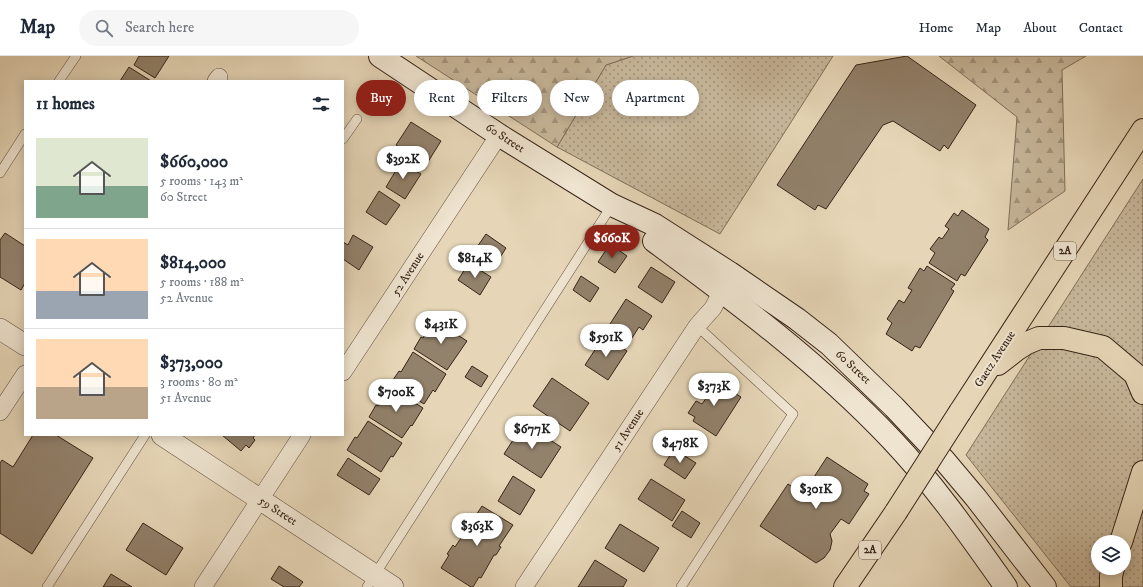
<!DOCTYPE html>
<html lang="en">
<head>
<meta charset="utf-8">
<style>
  body { margin:0; font-family:"IM FELL DW Pica",serif; background:#f6f6f7; color:#1f2937; height:100vh; display:flex; flex-direction:column; font-size:15px; white-space:nowrap }
  * { box-sizing:border-box; margin:0 }
  p { font-size:13px; color:#747a83 }
  .icon { flex:none; width:22px; height:22px; fill:none; stroke:currentColor; stroke-width:2; stroke-linecap:round; stroke-linejoin:round }
  .map { position:relative; flex:1; overflow:hidden }
  .details { position:absolute; left:24px; top:24px; width:320px; height:356px; display:flex; flex-direction:column; background:#fff; border-radius:0px; box-shadow:0 2px 10px #0003 }
  .details>* { flex:none }
  .banner { position:absolute; left:356px; top:24px; width:380px; height:36px; display:flex; gap:8px }
  .tools { position:absolute; left:1091px; top:479px; display:grid; gap:8px }
  .tools a { display:grid; place-items:center; width:40px; height:40px; border-radius:50%; background:#fff; box-shadow:0 2px 10px #0003; font-size:20px }
  .price { position:absolute; translate:-50% -34px; padding:0 9px; border-radius:14px; background:#fff; color:#222; font-size:13px; line-height:26px; filter:drop-shadow(0 1px 2px #0008) }
  .price::after { content:''; position:absolute; left:50%; top:24px; width:12px; height:9px; margin-left:-6px; background:inherit; clip-path:polygon(0 0,100% 0,50% 100%) }
  .price.current { background:#8f2418; color:#fff }
  ul { padding:0; list-style:none }
  li { display:flex; align-items:center; gap:12px; height:100px; padding:0 12px }
  li+li { border-top:1px solid #e0e1e3 }
  li span { display:grid; place-items:center; flex:none; width:112px; height:80px; border-radius:0px; color:#555 }
  li>.icon { margin-inline-start:auto }
  span .icon { width:48px; height:48px; fill:#fffc; stroke-width:1 }
  li b { font-size:17px }
  h2 { display:flex; justify-content:space-between; align-items:center; height:48px; padding:0 12px; font-size:17px }
  .chip { padding:0 14px; border-radius:18px; background:#fff; box-shadow:0 2px 10px #0003; font-size:14px; line-height:36px }
  .chip.current { background:#8f2418; color:#fff }
  header { display:flex; align-items:center; gap:24px; box-sizing:border-box; height:56px; padding:0 20px; background:#fff; border-bottom:1px solid #e0e1e3 }
  header strong { font-size:19px }
  nav { display:flex; gap:22px; margin-inline-start:auto; font-size:14px }
  .search { width:280px; height:36px; background:#f6f6f7; display:flex; align-items:center; gap:10px; box-sizing:border-box; padding:0 14px; border-radius:22px; color:#747a83; font-size:15px }
  .map>svg:first-child { display:block }
  .grass { fill:url(#grass-dots); stroke:#806e5a; fill-rule:evenodd }
  .forest { fill:url(#forest-firs); stroke:#806e5a }
  .building { fill:#92816b; stroke:#382418 }
  .lines { fill:none; stroke-linecap:round; stroke-linejoin:round }
  .service-casing { stroke:#645040; stroke-width:10 }
  .minor-casing { stroke:#645040; stroke-width:18 }
  .tertiary-casing { stroke:#645040; stroke-width:22 }
  .secondary-casing { stroke:#382418; stroke-width:24 }
  .primary-casing { stroke:#382418; stroke-width:24 }
  .service { stroke:#efe4d0; stroke-width:9 }
  .minor { stroke:#efe4d0; stroke-width:17 }
  .tertiary { stroke:#efe4d0; stroke-width:21 }
  .secondary { stroke:#efe4d0; stroke-width:22 }
  .primary { stroke:#e6d6b7; stroke-width:22 }
  .primary-bridge-casing { stroke:#382418; stroke-width:24; stroke-linecap:butt }
  .primary-bridge { stroke:#e6d6b7; stroke-width:22 }
  .labels { text-anchor:middle; dominant-baseline:central; stroke-width:4; stroke-linejoin:round; paint-order:stroke }
  .shield { fill:#efe4d0; stroke:#6f5e4f; stroke-width:1 }
  .shield-label { font-size:11px; font-weight:bold; fill:#382418 }
  .street-label { font-size:12px; fill:#382418; stroke:#efe4d0 }
</style>
</head>
<body>
<header>
<strong>Map</strong>
<div class="search"><svg class="icon" aria-label="search" viewBox="0 0 24 24"><circle cx="10" cy="10" r="6"/><path d="M15 15l6 6"/></svg>Search here</div>
<nav><a>Home</a><a>Map</a><a>About</a><a>Contact</a></nav>
</header>
<div class="map">
<svg width="1143" height="531" viewBox="0 0 1143 531">
  <defs>
    <pattern id="grass-dots" width="8" height="8" patternUnits="userSpaceOnUse"><rect width="8" height="8" fill="#c8b89c"/><path d="M2 2h.1M6 6h.1" fill="none" stroke="#a3957e" stroke-width="1.8" stroke-linecap="round"/></pattern>
    <pattern id="forest-firs" width="22" height="20" patternUnits="userSpaceOnUse"><rect width="22" height="20" fill="#c8b89c"/><path d="M5 1l3.5 6h-7zM16 11l3.5 6h-7z" fill="#a3957e"/></pattern>
  </defs>
  <rect width="100%" height="100%" fill="#e6d6b7"/>
  <filter id="stains"><feTurbulence type="fractalNoise" baseFrequency=".005" numOctaves="4"/><feColorMatrix values="0 0 0 0 .2 0 0 0 0 .09 0 0 0 0 .02 0 0 0 .5 -.17"/></filter>
  <radialGradient id="worn" r=".72"><stop offset=".6" stop-color="#630" stop-opacity="0"/><stop offset="1" stop-color="#630" stop-opacity=".3"/></radialGradient>
  <g class="grass">
    <polygon points="633,0 833,0 720,178 557,91 606,9"/>
    <path d="M1143,123V531H1071L966,399ZM1098,486H1124V512H1098Z"/>
  </g>
  <g class="forest">
    <polygon points="416,0 633,0 606,9 557,91"/>
    <polygon points="939,0 1086,0 1062,14 1065,135 1008,174 1017,61"/>
  </g>
  <g class="building">
    <polygon points="139,0 169,0 155,22 134,9"/>
    <polygon points="907,0 976,49 948,93 944,89 940,95 893,65 883,69 826,153 818,149 815,154 777,129 856,9"/>
    <polygon points="129,11 151,25 120,25"/>
    <polygon points="411,66 441,85 426,109 396,89"/>
    <polygon points="401,106 421,118 405,143 386,131"/>
    <polygon points="379,135 400,149 386,169 366,156"/>
    <polygon points="962,154 989,173 985,181 988,184 965,220 961,218 957,225 929,207 935,197 930,193 939,181 942,183 949,173 945,170 954,157 958,160"/>
    <polygon points="5,177 25,190 25,227 21,234 0,221 0,184"/>
    <polygon points="486,178 506,192 496,208 475,194"/>
    <polygon points="353,179 373,191 359,214 343,203 343,186 348,189"/>
    <polygon points="610,188 627,200 615,217 598,206"/>
    <polygon points="469,207 491,221 480,239 458,224"/>
    <polygon points="927,210 955,228 951,233 954,235 920,292 915,290 912,295 886,278 892,267 887,263 899,244 904,247 912,234 908,232 920,212 924,215"/>
    <polygon points="651,211 675,226 662,247 638,231"/>
    <polygon points="581,220 599,232 590,246 573,234"/>
    <polygon points="626,243 652,260 643,274 639,271 632,282 610,268"/>
    <polygon points="434,264 467,285 447,314 414,293 421,281 423,282"/>
    <polygon points="604,280 627,295 608,324 585,309"/>
    <polygon points="413,296 446,318 435,336 433,334 424,348 391,327 399,315 401,316"/>
    <polygon points="472,310 488,320 481,331 465,321"/>
    <polygon points="552,322 589,347 570,375 533,350"/>
    <polygon points="716,325 741,341 716,380 693,365 695,361 688,357 696,345 702,348 707,341 701,337 707,326 714,330"/>
    <polygon points="390,331 423,352 412,370 411,369 402,382 369,361 376,349 378,350"/>
    <polygon points="368,365 402,387 393,401 391,400 381,416 347,394 355,381 357,382"/>
    <polygon points="524,367 561,391 541,422 504,398"/>
    <polygon points="33,379 56,379 93,402 32,498 0,477 0,407 2,404 13,411"/>
    <polygon points="222,379 255,379 253,382 255,384 249,392 246,389 241,395"/>
    <polygon points="674,393 696,407 685,423 664,409"/>
    <polygon points="827,401 868,428 864,435 869,438 849,468 841,463 830,478 832,485 830,494 824,502 816,507 760,470 788,428 803,438"/>
    <polygon points="348,402 380,423 369,439 337,419"/>
    <polygon points="513,420 535,434 520,459 498,445"/>
    <polygon points="651,423 685,444 672,465 638,443"/>
    <polygon points="482,450 513,469 499,490 501,491 496,499 494,499 481,522 479,521 473,531 471,531 441,512 449,499 447,498 453,489 455,491 463,479 461,478 467,469 469,470"/>
    <polygon points="682,455 700,467 691,482 672,470"/>
    <polygon points="143,467 183,492 166,519 126,494"/>
    <polygon points="620,468 659,492 644,516 605,492"/>
    <polygon points="595,504 627,524 623,531 578,531"/>
    <polygon points="279,510 303,526 299,531 284,531 271,523"/>
    <polygon points="111,518 132,531 103,531"/>
  </g>
  <g class="lines">
    <g class="service-casing">
      <g id="service">
        <polyline points="59,25 76,0"/>
        <polyline points="343,83 357,63"/>
        <polyline points="0,117 25,78"/>
        <polyline points="47,531 145,379"/>
        <polyline points="367,531 612,149"/>
        <polyline points="681,531 793,358 697,270"/>
      </g>
    </g>
    <g class="minor-casing">
      <g id="minor">
        <polyline points="216,25 219,21"/>
        <polyline points="343,316 499,79"/>
        <polyline points="0,356 25,318"/>
        <polyline points="203,531 302,379"/>
        <polyline points="524,531 697,270 713,252 727,225"/>
      </g>
    </g>
    <g class="tertiary-casing">
      <g id="tertiary">
        <polyline points="0,273 25,289"/>
        <polyline points="162,379 393,531"/>
      </g>
    </g>
    <g class="secondary-casing">
      <g id="secondary">
        <polyline points="380,0 499,79 612,149 655,169 730,217 797,263 829,288 894,351 944,404 976,442 1045,531"/>
        <path d="M654,185C737,246 820,308 891,383C934,428 970,480 1006,531"/>
      </g>
    </g>
    <g class="primary-casing">
      <g id="primary">
        <polyline points="998,308 1016,294 1027,287 1039,282 1064,282 1103,291 1135,318 1143,337"/>
        <polyline points="960,356 1143,74"/>
        <polyline points="1121,486 1143,416"/>
        <polyline points="845,531 896,456"/>
        <polyline points="1111,531 1111,520 1113,512"/>
      </g>
    </g>
    <use href="#service" class="service"/>
    <use href="#minor" class="minor"/>
    <use href="#tertiary" class="tertiary"/>
    <use href="#secondary" class="secondary"/>
    <use href="#primary" class="primary"/>
    <g class="primary-bridge-casing">
      <polyline id="primary-bridge" points="896,456 960,356"/>
    </g>
    <use href="#primary-bridge" class="primary-bridge"/>
  </g>
  <g class="labels">
    <g class="shield">
      <rect x="1054" y="186" width="22" height="18" rx="3"/>
      <rect x="859" y="485" width="22" height="18" rx="3"/>
    </g>
    <g class="shield-label">
      <text x="1065" y="195">2A</text>
      <text x="870" y="494">2A</text>
    </g>
    <g class="street-label">
      <text transform="translate(505 82) rotate(33)">60 Street</text>
      <text transform="translate(408 218) rotate(-57)">52 Avenue</text>
      <text transform="translate(995 303) rotate(-57)">Gaetz Avenue</text>
      <text transform="translate(853 311) rotate(43)">60 Street</text>
      <text transform="translate(628 374) rotate(-57)">51 Avenue</text>
      <text transform="translate(278 455) rotate(33)">59 Street</text>
    </g>
  </g>
  <rect width="100%" height="100%" filter="url(#stains)"/>
  <rect width="100%" height="100%" fill="url(#worn)"/>
</svg>
<div class="tools">
<a><svg class="icon" aria-label="layers" viewBox="0 0 24 24"><path d="M12 4l9 5-9 5-9-5zM3 14l9 5 9-5"/></svg></a>
</div>
<b class="price" style="left:403px;top:124px">$392K</b>
<b class="price current" style="left:612px;top:203px">$660K</b>
<b class="price" style="left:475px;top:223px">$814K</b>
<b class="price" style="left:441px;top:289px">$431K</b>
<b class="price" style="left:606px;top:302px">$591K</b>
<b class="price" style="left:714px;top:351px">$373K</b>
<b class="price" style="left:396px;top:357px">$700K</b>
<b class="price" style="left:532px;top:394px">$677K</b>
<b class="price" style="left:680px;top:408px">$478K</b>
<b class="price" style="left:816px;top:454px">$301K</b>
<b class="price" style="left:477px;top:491px">$363K</b>
<div class="banner">
<a class="chip current">Buy</a>
<a class="chip">Rent</a>
<a class="chip">Filters</a>
<a class="chip">New</a>
<a class="chip">Apartment</a>
</div>
<section class="details">
<h2>11 homes<svg class="icon" aria-label="filters" viewBox="0 0 24 24"><path d="M4 7h16M4 17h16"/><circle cx="9" cy="7" r="2"/><circle cx="15" cy="17" r="2"/></svg></h2>
<ul>
<li><span style="background:linear-gradient(#dfe7d0 60%,#7fa58c 0)"><svg class="icon" aria-label="home" viewBox="0 0 24 24"><path d="M3 11l9-7 9 7M6 9v11h12V9"/></svg></span><div><b>$660,000</b><p>5 rooms · 143 m²</p><p>60 Street</p></div></li>
<li><span style="background:linear-gradient(#ffd9b3 65%,#9aa5b1 0)"><svg class="icon" aria-label="home" viewBox="0 0 24 24"><path d="M3 11l9-7 9 7M6 9v11h12V9"/></svg></span><div><b>$814,000</b><p>5 rooms · 188 m²</p><p>52 Avenue</p></div></li>
<li><span style="background:linear-gradient(#ffd9b3 60%,#b9a48a 0)"><svg class="icon" aria-label="home" viewBox="0 0 24 24"><path d="M3 11l9-7 9 7M6 9v11h12V9"/></svg></span><div><b>$373,000</b><p>3 rooms · 80 m²</p><p>51 Avenue</p></div></li>
</ul>
</section>
</div>
</body>
</html>
